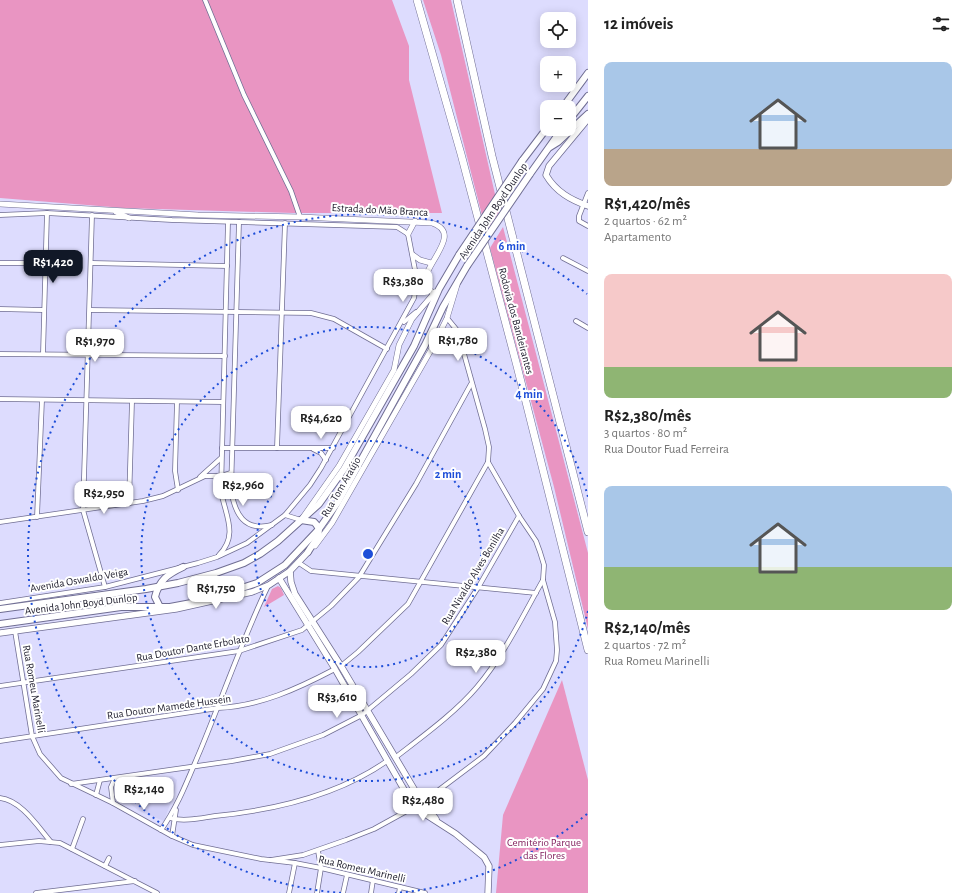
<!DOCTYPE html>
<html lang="pt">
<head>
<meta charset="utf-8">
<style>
  body { margin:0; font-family:"Alegreya Sans",sans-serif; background:#f2f2f2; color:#222; height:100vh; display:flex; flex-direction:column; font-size:15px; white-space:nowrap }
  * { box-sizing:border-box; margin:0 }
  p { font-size:13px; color:#767676 }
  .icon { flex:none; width:22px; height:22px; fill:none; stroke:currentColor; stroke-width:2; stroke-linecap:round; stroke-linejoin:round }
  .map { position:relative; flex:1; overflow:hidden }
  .panel { display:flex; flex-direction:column; background:#fff; width:380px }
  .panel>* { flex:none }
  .tools { position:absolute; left:540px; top:12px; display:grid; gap:8px }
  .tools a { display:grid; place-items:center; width:36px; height:36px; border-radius:8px; background:#fff; box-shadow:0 2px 10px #0003; font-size:20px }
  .price { position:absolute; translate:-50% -34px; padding:0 9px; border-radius:8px; background:#fff; color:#222; font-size:13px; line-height:26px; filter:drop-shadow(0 1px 2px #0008) }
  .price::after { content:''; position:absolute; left:50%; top:24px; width:12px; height:9px; margin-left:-6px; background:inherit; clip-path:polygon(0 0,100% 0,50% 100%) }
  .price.on { background:#111827; color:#fff }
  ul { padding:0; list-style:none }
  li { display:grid; align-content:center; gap:8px; height:212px; padding:0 16px }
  li span { display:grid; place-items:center; height:124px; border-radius:8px; color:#555 }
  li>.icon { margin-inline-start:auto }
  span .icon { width:72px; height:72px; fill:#fffc; stroke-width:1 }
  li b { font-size:17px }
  h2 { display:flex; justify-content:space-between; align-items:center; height:48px; padding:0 16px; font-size:17px }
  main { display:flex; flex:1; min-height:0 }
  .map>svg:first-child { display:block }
  .built { fill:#d1d0f8 }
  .green { fill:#e995c2 }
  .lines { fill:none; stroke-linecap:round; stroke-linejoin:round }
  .minor-casing { stroke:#706e93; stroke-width:5.5 }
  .tertiary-casing { stroke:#706e93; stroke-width:6 }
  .secondary-casing { stroke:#706e93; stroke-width:7 }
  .primary-casing { stroke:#706e93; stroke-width:8 }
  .motorway-casing { stroke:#706e93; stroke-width:8 }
  .minor { stroke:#fff; stroke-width:4 }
  .tertiary { stroke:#fff; stroke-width:5 }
  .secondary { stroke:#fff; stroke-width:5.5 }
  .primary { stroke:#fff; stroke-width:6 }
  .motorway { stroke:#fff; stroke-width:7 }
  .primary-bridge-casing { stroke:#706e93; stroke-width:8; stroke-linecap:butt }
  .primary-bridge { stroke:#fff; stroke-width:6 }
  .ring { fill:none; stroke:#1d4ed8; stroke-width:2; stroke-dasharray:2 4 }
  .labels { text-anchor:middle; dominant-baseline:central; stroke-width:4; stroke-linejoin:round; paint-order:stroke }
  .street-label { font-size:11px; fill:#232231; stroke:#fff }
  .park-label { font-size:11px; fill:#84225f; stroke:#fff }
  .centre { fill:#1d4ed8; stroke:#fff; stroke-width:2 }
  .ring-label { font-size:12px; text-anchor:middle; font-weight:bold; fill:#1d4ed8; stroke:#fff; stroke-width:4; stroke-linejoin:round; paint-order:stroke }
</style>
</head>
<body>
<main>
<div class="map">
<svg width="588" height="893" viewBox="0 0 588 893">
  <rect width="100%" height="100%" fill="#dddcfe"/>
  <polygon class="built" points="172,776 177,780 174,794 164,821 139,811 118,793 119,784"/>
  <g class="green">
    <polygon points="0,0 392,0 409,46 409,80 442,213 293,213 124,208 0,198"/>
    <polygon points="423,0 451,0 499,212 486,231 441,55"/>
    <polygon points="503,227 588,553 588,629 554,487 490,248"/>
    <polygon points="278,586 281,588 284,595 264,607 272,589"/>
    <polygon points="562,680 588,780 588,893 496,893 503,815"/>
  </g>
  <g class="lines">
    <g class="minor-casing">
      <g id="minor">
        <polyline points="205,0 244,95 291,191 300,217"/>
        <polyline points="588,193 579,216 579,221 588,226"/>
        <polyline points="0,215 47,213 172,220 397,227 408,234 417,280 414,298 321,468 310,485 285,515 247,543 217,557 198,563 105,587 0,603"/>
        <polyline points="92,215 83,510 105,587"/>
        <path d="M239,222L231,490C235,514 244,532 272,525"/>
        <polyline points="563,258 588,271"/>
        <polyline points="0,263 46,263"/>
        <polyline points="92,263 227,266"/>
        <polyline points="0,309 43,310"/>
        <polyline points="90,310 311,313 334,319 387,349"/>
        <polyline points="576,321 588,328"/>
        <polyline points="404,322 416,312"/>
        <polyline points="439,334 452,332 459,336"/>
        <polyline points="0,354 225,356"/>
        <polyline points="43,354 47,213"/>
        <polyline points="0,399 223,402"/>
        <polyline points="177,402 175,471 178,490"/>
        <polyline points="222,448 333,448"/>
        <polyline points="277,448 285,223"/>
        <polyline points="313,449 321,453 326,460"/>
        <polyline points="200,477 221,458"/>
        <polyline points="129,503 132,401"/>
        <polyline points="285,515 301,520"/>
        <polyline points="37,517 42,400"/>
        <polyline points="0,522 143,501 163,496 205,476 221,476 231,473"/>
        <path d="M219,555C239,535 225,515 221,491L228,222"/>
        <polyline points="299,563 311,571 536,593"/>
        <polyline points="15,631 32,736 40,754 61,778 113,803 172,836 193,845 261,859 295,863 321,868 425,893"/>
        <polyline points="341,666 358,652 408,604 488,462"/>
        <polyline points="0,686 239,651 302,630 331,606 359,577 416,484 471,384"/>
        <path d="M0,741L218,708C260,706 297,689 335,669"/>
        <path d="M396,757C423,736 455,713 477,687C504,655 522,617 543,580"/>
        <polyline points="71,784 232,761 270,754 323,735 362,715 411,674 441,645 479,586 519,516"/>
        <polyline points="96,795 100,780"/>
        <path d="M0,798C21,800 38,827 51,842"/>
        <polyline points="113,803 111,787 115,778"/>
        <path d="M170,818C184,822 201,818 215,816C275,810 337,796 387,761"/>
        <path d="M161,830C178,806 188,779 200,751C223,696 242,640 268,586"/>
        <polyline points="172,836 176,810"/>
        <polyline points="0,845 39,841 60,843 157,893"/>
        <polyline points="72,849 83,819"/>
        <polyline points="271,860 303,855 346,840 374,829 423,802 484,756 515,723 543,689 556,661 557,650 555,622 543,580 544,565 540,552 536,541 519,516 488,462 489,447 485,429 459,336 456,329 447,318"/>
        <polyline points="105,866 109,858"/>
        <polyline points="36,893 135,881"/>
        <polyline points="289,893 295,863"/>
        <polyline points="317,893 321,868 318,851"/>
        <polyline points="343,893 347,875"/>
        <polyline points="371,893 373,880"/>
        <polyline points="399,893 400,887"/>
      </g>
    </g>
    <g class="tertiary-casing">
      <g id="tertiary">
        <path d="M0,204L198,215L300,217L432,223C465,234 421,265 425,286L433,293"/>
        <polyline points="116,212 129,218"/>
        <polyline points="408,234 415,221"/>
        <polyline points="413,255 420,260 431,263"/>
        <polyline points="301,520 339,466 394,370 399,345 412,319 435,292"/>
        <polyline points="315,546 332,523 431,350 447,318 457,285"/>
      </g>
    </g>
    <g class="secondary-casing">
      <g id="secondary">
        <path d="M588,119L549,166L546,175C556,192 571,200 588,206"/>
        <polyline points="290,571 291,582 295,594 341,666 417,794 436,819"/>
        <polyline points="279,578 335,669 414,807 456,834 484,857 489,866 488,893"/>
        <polyline points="0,633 176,609 252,592 269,585 290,571 308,552"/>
      </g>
    </g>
    <g class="primary-casing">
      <g id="primary">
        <polyline points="563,107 588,73"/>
        <polyline points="569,120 588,96"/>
        <polyline points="550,147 558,142 588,114"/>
        <polyline points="522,161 547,128"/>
        <polyline points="530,174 562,129"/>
        <path d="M301,520L314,522C326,533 313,542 308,552"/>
        <path d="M160,607L155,597C159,580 168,574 183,567"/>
        <polyline points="0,609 146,589 178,583 216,573 244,563 260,554 278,541 319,504 344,469 414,346 439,289 459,255"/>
        <polyline points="0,624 121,607 170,607 202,601 257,583 285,565 319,529 338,502 425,345 443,307 467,266"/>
      </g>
    </g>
    <g class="motorway-casing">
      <g id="motorway">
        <polyline points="417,0 461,154 517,366 588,650"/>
        <polyline points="457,0 492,156 588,532"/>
      </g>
    </g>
    <use href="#minor" class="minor"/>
    <use href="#tertiary" class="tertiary"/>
    <use href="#secondary" class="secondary"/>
    <use href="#primary" class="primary"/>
    <use href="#motorway" class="motorway"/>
    <g class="primary-bridge-casing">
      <g id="primary-bridge">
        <polyline points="459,255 522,161"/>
        <polyline points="467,266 530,174"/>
      </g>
    </g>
    <use href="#primary-bridge" class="primary-bridge"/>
  </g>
  <g class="ring">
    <circle cx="368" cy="554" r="113"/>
    <path d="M588 611A227 227 0 1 1 588 497"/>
    <path d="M587 814A340 340 0 0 1 395 893M341 893A340 340 0 1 1 587 294"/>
  </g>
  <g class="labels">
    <g class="street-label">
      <text transform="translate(380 210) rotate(3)">Estrada do Mão Branca</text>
      <text transform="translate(493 211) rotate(-56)">Avenida John Boyd Dunlop</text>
      <text transform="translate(516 321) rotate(75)">Rodovia dos Bandeirantes</text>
      <text transform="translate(341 487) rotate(-60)">Rua Tom Araújo</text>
      <text transform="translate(473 576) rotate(-59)">Rua Nivaldo Alves Bonilha</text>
      <text transform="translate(79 580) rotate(-10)">Avenida Oswaldo Veiga</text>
      <text transform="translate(81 604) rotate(-7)">Avenida John Boyd Dunlop</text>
      <text transform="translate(193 648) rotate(-10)">Rua Doutor Dante Erbolato</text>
      <text transform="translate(34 689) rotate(80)">Rua Romeu Marinelli</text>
      <text transform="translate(169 707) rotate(-8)">Rua Doutor Mamede Hussein</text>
      <text transform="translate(362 869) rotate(13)">Rua Romeu Marinelli</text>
    </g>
    <g class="park-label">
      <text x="544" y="842">Cemitério Parque<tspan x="544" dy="13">das Flores</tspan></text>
    </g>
  </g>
  <circle cx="368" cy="554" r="6" class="centre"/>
  <g class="ring-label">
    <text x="512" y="250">6 min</text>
    <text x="529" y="398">4 min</text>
    <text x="448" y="478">2 min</text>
  </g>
</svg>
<div class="tools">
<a><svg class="icon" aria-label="locate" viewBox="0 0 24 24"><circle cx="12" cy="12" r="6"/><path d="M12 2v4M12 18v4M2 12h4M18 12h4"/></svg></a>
<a>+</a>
<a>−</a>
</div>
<b class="price on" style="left:53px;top:284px">R$1,420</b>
<b class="price" style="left:403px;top:303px">R$3,380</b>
<b class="price" style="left:458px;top:362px">R$1,780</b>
<b class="price" style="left:95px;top:363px">R$1,970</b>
<b class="price" style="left:321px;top:440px">R$4,620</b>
<b class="price" style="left:243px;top:507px">R$2,960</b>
<b class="price" style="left:104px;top:515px">R$2,950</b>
<b class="price" style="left:216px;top:610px">R$1,750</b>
<b class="price" style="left:476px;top:674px">R$2,380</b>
<b class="price" style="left:337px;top:719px">R$3,610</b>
<b class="price" style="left:144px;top:811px">R$2,140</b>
<b class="price" style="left:423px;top:822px">R$2,480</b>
</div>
<section class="panel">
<h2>12 imóveis<svg class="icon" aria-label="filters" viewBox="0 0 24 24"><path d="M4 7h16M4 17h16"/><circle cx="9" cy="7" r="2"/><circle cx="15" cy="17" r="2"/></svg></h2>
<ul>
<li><span style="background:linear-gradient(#a9c7e8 70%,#b9a48a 0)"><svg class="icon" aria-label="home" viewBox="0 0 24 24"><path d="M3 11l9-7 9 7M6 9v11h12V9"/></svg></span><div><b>R$1,420/mês</b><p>2 quartos · 62 m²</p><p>Apartamento</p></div></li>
<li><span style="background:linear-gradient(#f6c9c9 75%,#8fb573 0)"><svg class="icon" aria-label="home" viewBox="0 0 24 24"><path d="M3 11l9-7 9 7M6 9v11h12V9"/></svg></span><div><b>R$2,380/mês</b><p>3 quartos · 80 m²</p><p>Rua Doutor Fuad Ferreira</p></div></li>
<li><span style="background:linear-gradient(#a9c7e8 65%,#8fb573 0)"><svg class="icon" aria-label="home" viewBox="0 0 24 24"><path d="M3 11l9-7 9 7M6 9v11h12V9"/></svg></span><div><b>R$2,140/mês</b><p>2 quartos · 72 m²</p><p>Rua Romeu Marinelli</p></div></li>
</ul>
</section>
</main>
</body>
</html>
